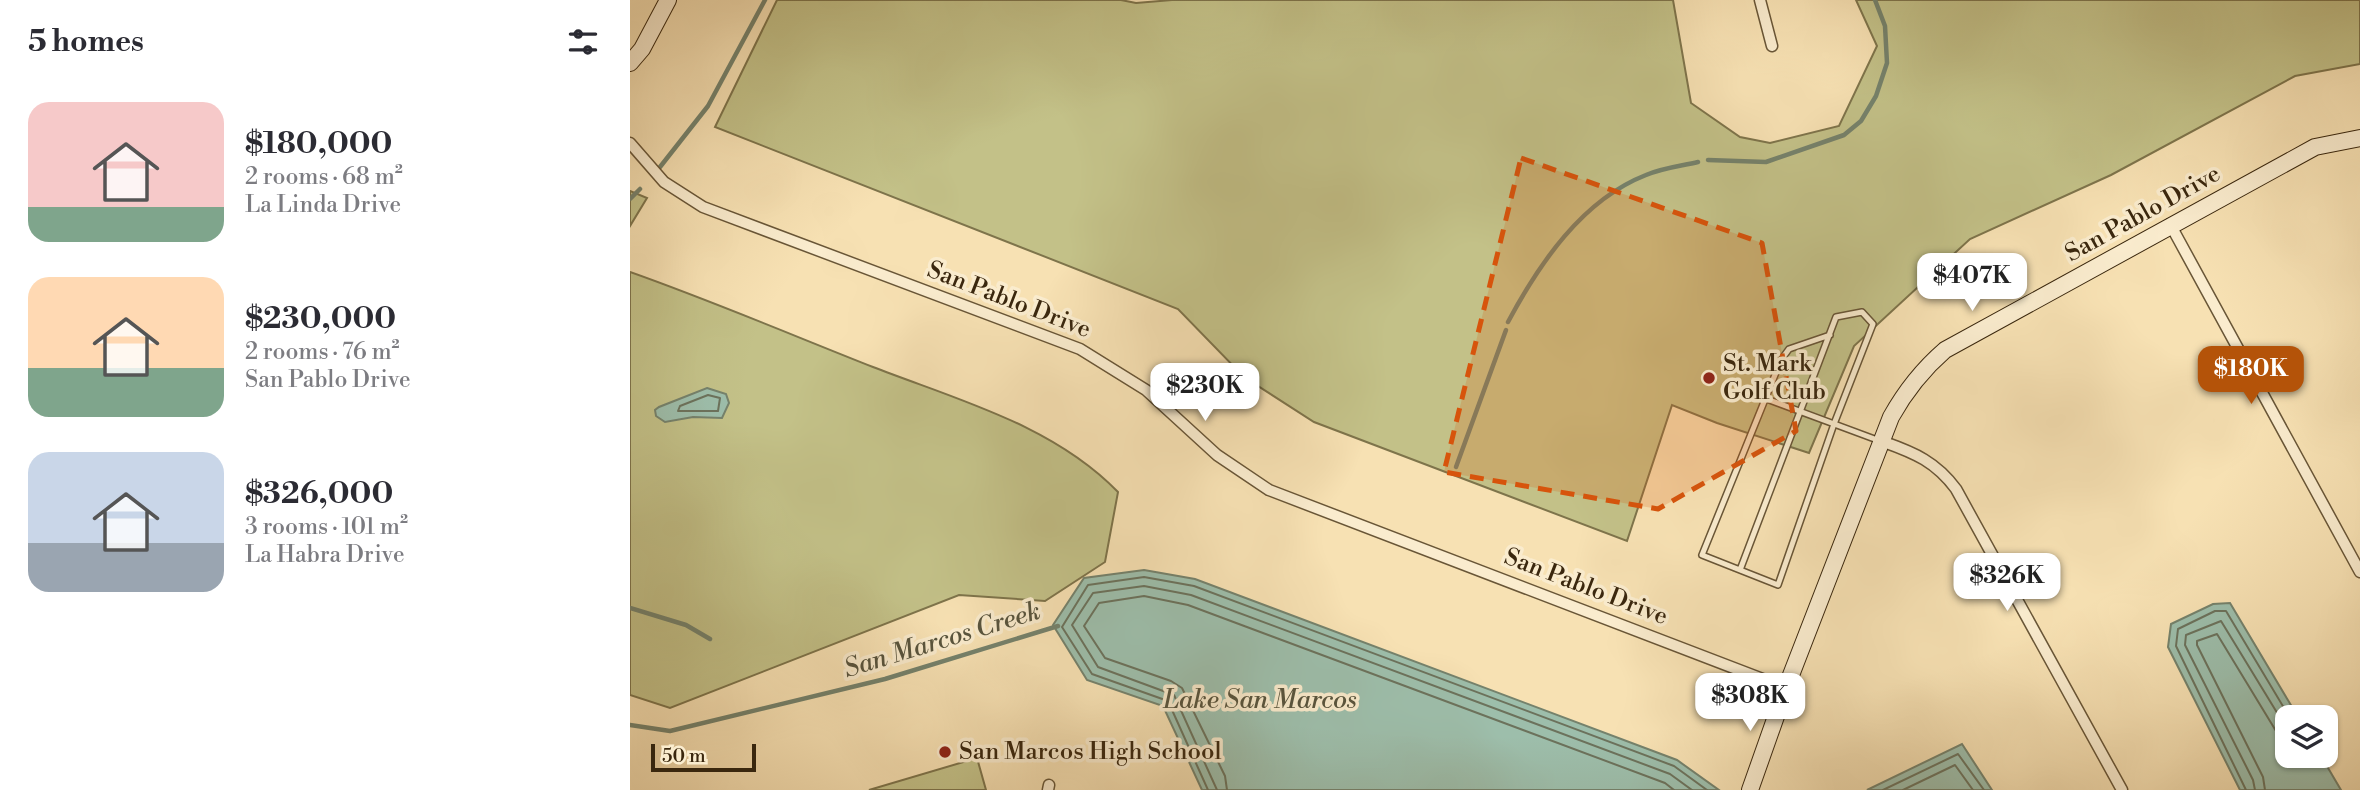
<!DOCTYPE html>
<html lang="en">
<head>
<meta charset="utf-8">
<style>
  body { margin:0; font-family:"Libre Bodoni",serif; background:#f7f7f7; color:#2b2b33; height:100vh; display:flex; flex-direction:column; font-size:26px; white-space:nowrap }
  * { box-sizing:border-box; margin:0 }
  p { font-size:23px; color:#7c7c81 }
  .icon { flex:none; width:38px; height:38px; fill:none; stroke:currentColor; stroke-width:2; stroke-linecap:round; stroke-linejoin:round }
  .map { position:relative; flex:1; overflow:hidden }
  .drawer { display:flex; flex-direction:column; background:#fff; width:630px }
  .drawer>* { flex:none }
  .buttons { position:absolute; left:1645px; top:705px; display:grid; gap:14px }
  .buttons a { display:grid; place-items:center; width:63px; height:63px; border-radius:14px; background:#fff; box-shadow:0 2px 5px #0004; font-size:35px }
  .scale { position:absolute; left:21px; bottom:18px; width:105px; box-sizing:border-box; padding-left:7px; border:4px solid #3a270e; border-top:0; font-size:19px; line-height:24px; white-space:nowrap; color:#3a270e; -webkit-text-stroke:5px #faecce; paint-order:stroke }
  .price { position:absolute; translate:-50% -60px; padding:0 16px; border-radius:14px; background:#fff; color:#222; font-size:23px; line-height:46px; filter:drop-shadow(0 2px 4px #0008) }
  .price::after { content:''; position:absolute; left:50%; top:42px; width:21px; height:16px; margin-left:-10px; background:inherit; clip-path:polygon(0 0,100% 0,50% 100%) }
  .price.current { background:#b45309; color:#fff }
  ul { padding:0; list-style:none }
  li { display:flex; align-items:center; gap:21px; height:175px; padding:0 28px }
  li span { display:grid; place-items:center; flex:none; width:196px; height:140px; border-radius:21px; color:#555 }
  li>.icon { margin-inline-start:auto }
  span .icon { width:84px; height:84px; fill:#fffc; stroke-width:1 }
  li b { font-size:30px }
  h2 { display:flex; justify-content:space-between; align-items:center; height:84px; padding:0 28px; font-size:30px }
  main { display:flex; flex:1; min-height:0 }
  .map>svg:first-child { display:block }
  .green { fill:#c3c188; stroke:#7e744b; stroke-width:2 }
  .water { fill:#9dbeab; stroke:#75826c; stroke-width:2 }
  .lines { fill:none; stroke-linecap:round; stroke-linejoin:round }
  .shore { stroke:#6c725c; stroke-width:2 }
  .stream { stroke:#75826c; stroke-width:4.5 }
  .lane-casing { stroke:#695637; stroke-width:8 }
  .street-casing { stroke:#695637; stroke-width:13 }
  .secondary-casing { stroke:#3a270e; stroke-width:18 }
  .lane { stroke:#faecce; stroke-width:5 }
  .street { stroke:#faecce; stroke-width:10 }
  .secondary { stroke:#faecce; stroke-width:16 }
  .marked { fill:#d7540c; fill-opacity:0.2; stroke:#d7540c; stroke-width:5; stroke-dasharray:14 9; stroke-linejoin:round }
  .poi-dot { fill:#8f2418; stroke:#faecce; stroke-width:2.5 }
  .labels { text-anchor:middle; dominant-baseline:central; stroke-width:7; stroke-linejoin:round; paint-order:stroke }
  .street-label { font-size:24px; fill:#3a270e; stroke:#faecce }
  .poi-label { font-size:24px; fill:#3a270e; stroke:#faecce; text-anchor:start }
  .water-label { font-size:26px; font-style:italic; fill:#58543d; stroke:#faecce }
</style>
</head>
<body>
<main>
<section class="drawer">
<h2>5 homes<svg class="icon" aria-label="filters" viewBox="0 0 24 24"><path d="M4 7h16M4 17h16"/><circle cx="9" cy="7" r="2"/><circle cx="15" cy="17" r="2"/></svg></h2>
<ul>
<li><span style="background:linear-gradient(#f6c9c9 75%,#7fa58c 0)"><svg class="icon" aria-label="home" viewBox="0 0 24 24"><path d="M3 11l9-7 9 7M6 9v11h12V9"/></svg></span><div><b>$180,000</b><p>2 rooms · 68 m²</p><p>La Linda Drive</p></div></li>
<li><span style="background:linear-gradient(#ffd9b3 65%,#7fa58c 0)"><svg class="icon" aria-label="home" viewBox="0 0 24 24"><path d="M3 11l9-7 9 7M6 9v11h12V9"/></svg></span><div><b>$230,000</b><p>2 rooms · 76 m²</p><p>San Pablo Drive</p></div></li>
<li><span style="background:linear-gradient(#c9d6e8 65%,#9aa5b1 0)"><svg class="icon" aria-label="home" viewBox="0 0 24 24"><path d="M3 11l9-7 9 7M6 9v11h12V9"/></svg></span><div><b>$326,000</b><p>3 rooms · 101 m²</p><p>La Habra Drive</p></div></li>
</ul>
</section>
<div class="map">
<svg width="1730" height="790" viewBox="0 0 1730 790">
  <rect width="100%" height="100%" fill="#f7e1b3"/>
  <filter id="stains"><feTurbulence type="fractalNoise" baseFrequency=".00286" numOctaves="4"/><feColorMatrix values="0 0 0 0 .2 0 0 0 0 .09 0 0 0 0 .02 0 0 0 .5 -.17"/></filter>
  <radialGradient id="worn" r=".72"><stop offset=".6" stop-color="#630" stop-opacity="0"/><stop offset="1" stop-color="#630" stop-opacity=".3"/></radialGradient>
  <g class="green">
    <polygon points="147,0 491,0 506,3 542,0 1043,0 1061,103 1110,137 1140,143 1209,126 1247,46 1226,0 1730,0 1730,64 1665,76 1481,175 1340,239 1224,346 1179,453 1087,423 1042,405 997,541 684,422 614,377 548,309 85,127"/>
    <polygon points="0,191 17,198 0,226"/>
    <path d="M0,272C82,301 162,335 243,367C328,400 423,425 488,492L475,562L415,601L329,595L40,708L0,695Z"/>
    <polygon points="347,758 356,790 239,790"/>
  </g>
  <g class="water">
    <polygon points="77,388 96,394 99,403 92,418 63,417 35,422 26,416 25,410 29,407"/>
    <polygon points="514,570 565,579 1047,760 1089,790 572,790 533,706 457,680 423,625 454,578"/>
    <polygon points="1600,603 1668,717 1657,718 1657,756 1691,756 1711,790 1610,790 1538,647 1541,624 1583,604"/>
    <polygon points="1332,744 1362,790 1237,790"/>
  </g>
  <g class="lines">
    <g class="shore">
      <polygon points="78,395 90,398 88,411 48,411 50,406"/>
      <polyline points="578,790 538,701 462,674 432,627 458,585 514,577 564,586 1044,766 1077,790"/>
      <polyline points="587,790 544,695 468,667 442,625 463,593 514,586 561,595 1040,774 1062,790"/>
      <polyline points="597,790 595,776 552,688 541,681 475,658 454,626 469,603 514,596 558,605 1035,783 1044,790"/>
      <polyline points="1253,790 1328,754 1354,790"/>
      <polyline points="1273,790 1325,765 1343,790"/>
      <polyline points="1616,790 1546,646 1548,629 1585,611 1596,611 1660,718"/>
      <polyline points="1625,790 1623,780 1555,645 1556,635 1591,621 1657,729"/>
      <polyline points="1635,790 1633,777 1567,645 1567,641 1587,634 1646,731 1657,741"/>
    </g>
    <g class="stream">
      <polyline points="1078,160 1136,162 1214,135 1231,121 1246,96 1257,63 1255,26 1245,0"/>
      <polyline points="30,167 78,106 135,0"/>
      <polyline points="0,199 10,189"/>
      <path d="M878,322C909,264 952,200 1016,175C1032,168 1051,166 1068,162"/>
      <polyline points="826,467 876,330"/>
      <polyline points="0,608 56,625 80,639"/>
      <polyline points="0,725 40,731 255,679 428,626"/>
    </g>
    <g class="lane-casing">
      <g id="lane">
        <polyline points="1134,398 1250,441"/>
        <polyline points="1110,570 1206,317 1232,312 1243,324 1204,424 1148,585 1072,555 1151,360 1159,349 1200,335"/>
      </g>
    </g>
    <g class="street-casing">
      <g id="street">
        <polyline points="1130,0 1142,46"/>
        <polyline points="0,143 34,182 73,207 450,349 516,390 587,455 639,490 1156,688"/>
        <polyline points="1540,224 1730,572"/>
        <path d="M1254,442C1285,453 1306,462 1326,489L1492,790"/>
        <polyline points="418,790 419,785"/>
      </g>
    </g>
    <g class="secondary-casing">
      <g id="secondary">
        <polyline points="0,63 12,49 38,0"/>
        <path d="M1120,790L1156,688L1261,417C1276,390 1292,370 1315,350L1685,147L1730,138"/>
      </g>
    </g>
    <use href="#lane" class="lane"/>
    <use href="#street" class="street"/>
    <use href="#secondary" class="secondary"/>
  </g>
  <path class="marked" d="M891,158L1132,243L1166,431L1028,509L814,472Z"/>
  <g class="poi-dot">
    <circle cx="1079" cy="378" r="7"/>
    <circle cx="315" cy="752" r="7"/>
  </g>
  <g class="labels">
    <g class="street-label">
      <text transform="translate(1513 214) rotate(-29)">San Pablo Drive</text>
      <text transform="translate(379 300) rotate(21)">San Pablo Drive</text>
      <text transform="translate(956 587) rotate(21)">San Pablo Drive</text>
    </g>
    <g class="poi-label">
      <text x="1093" y="364">St. Mark<tspan x="1093" dy="28">Golf Club</tspan></text>
      <text x="329" y="752">San Marcos High School</text>
    </g>
    <g class="water-label">
      <text transform="translate(312 640) rotate(-17)">San Marcos Creek</text>
      <text x="630" y="700">Lake San Marcos</text>
    </g>
  </g>
  <rect width="100%" height="100%" filter="url(#stains)"/>
  <rect width="100%" height="100%" fill="url(#worn)"/>
</svg>
<div class="buttons">
<a><svg class="icon" aria-label="layers" viewBox="0 0 24 24"><path d="M12 4l9 5-9 5-9-5zM3 14l9 5 9-5"/></svg></a>
</div>
<div class="scale">50 m</div>
<b class="price" style="left:1342px;top:313px">$407K</b>
<b class="price current" style="left:1621px;top:406px">$180K</b>
<b class="price" style="left:575px;top:423px">$230K</b>
<b class="price" style="left:1377px;top:613px">$326K</b>
<b class="price" style="left:1120px;top:733px">$308K</b>
</div>
</main>
</body>
</html>
